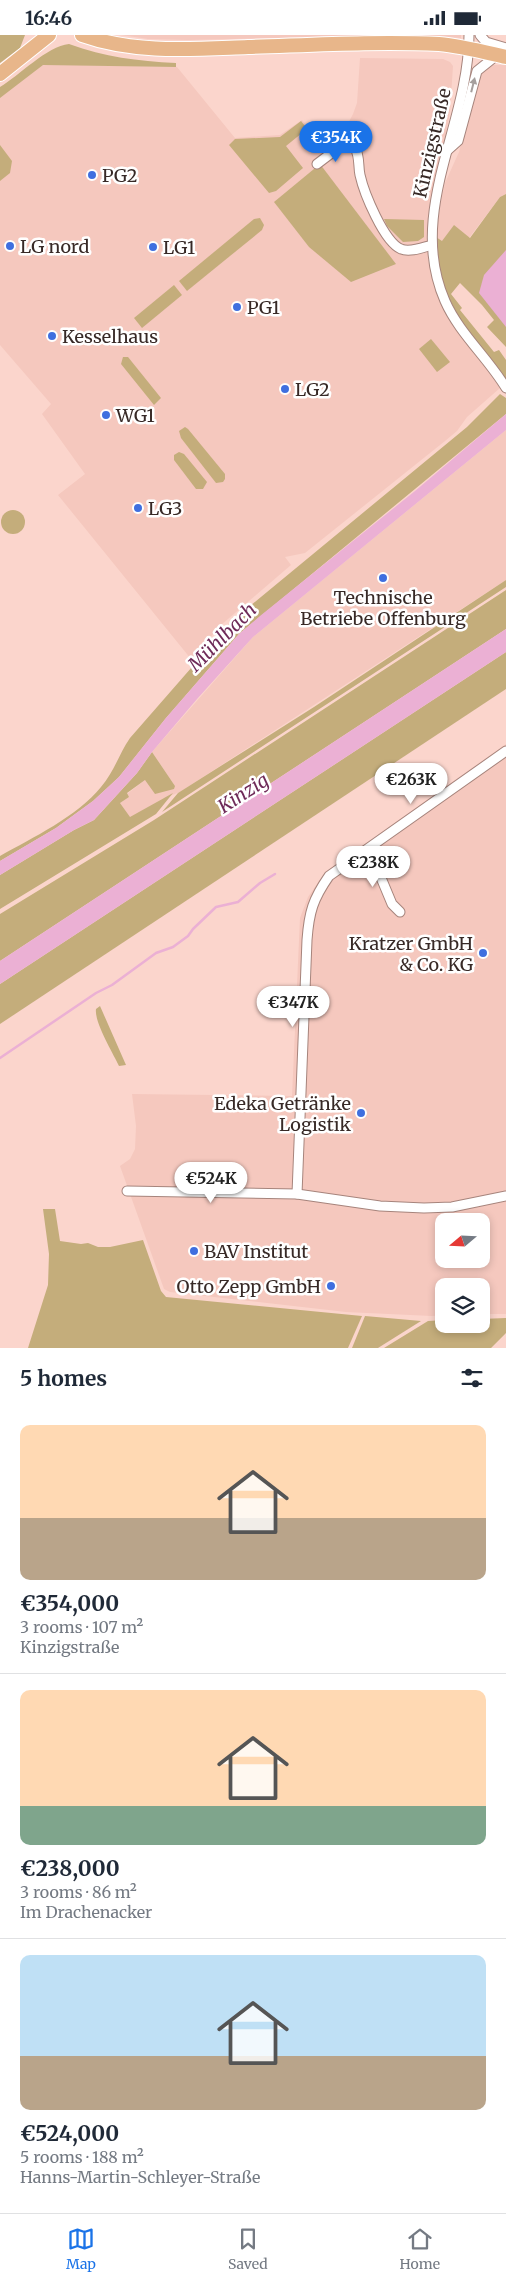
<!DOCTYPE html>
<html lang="en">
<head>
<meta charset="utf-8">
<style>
  body { margin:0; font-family:Merriweather,serif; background:#f6f6f7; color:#1f2937; height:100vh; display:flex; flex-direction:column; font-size:19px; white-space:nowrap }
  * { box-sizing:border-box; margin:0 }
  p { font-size:16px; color:#747a83 }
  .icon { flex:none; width:28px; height:28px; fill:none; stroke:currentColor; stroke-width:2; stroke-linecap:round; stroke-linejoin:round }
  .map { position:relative; height:1313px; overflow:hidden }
  .side { display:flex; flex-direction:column; background:#fff; flex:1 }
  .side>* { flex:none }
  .needle { width:32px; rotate:251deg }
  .controls { position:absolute; left:435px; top:1178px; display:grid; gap:10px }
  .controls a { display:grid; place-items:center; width:55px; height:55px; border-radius:10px; background:#fff; box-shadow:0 2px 8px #0003; font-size:25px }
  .price { position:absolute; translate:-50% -42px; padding:0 11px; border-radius:18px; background:#fff; color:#222; font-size:16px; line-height:32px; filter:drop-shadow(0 1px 2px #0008) }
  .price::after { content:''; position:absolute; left:50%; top:30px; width:15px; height:11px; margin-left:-8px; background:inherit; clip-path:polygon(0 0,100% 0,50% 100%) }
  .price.on { background:#1a73e8; color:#fff }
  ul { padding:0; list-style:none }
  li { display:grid; align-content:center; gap:10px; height:265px; padding:0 20px }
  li+li { border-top:1px solid #e0e1e3 }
  li span { display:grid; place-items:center; height:155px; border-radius:10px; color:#555 }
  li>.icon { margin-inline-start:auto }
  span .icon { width:90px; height:90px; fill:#fffc; stroke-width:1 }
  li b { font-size:21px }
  h2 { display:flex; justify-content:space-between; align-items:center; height:60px; padding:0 20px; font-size:21px }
  .status { display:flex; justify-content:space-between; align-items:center; height:35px; padding:0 25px; background:#fff; direction:ltr }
  .status svg { height:14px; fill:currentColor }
  .menu { display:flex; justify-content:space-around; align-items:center; height:70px; border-top:1px solid #e0e1e3; background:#fff; font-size:14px; color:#747a83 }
  .menu a { display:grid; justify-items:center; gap:2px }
  .menu .on { color:#1a73e8 }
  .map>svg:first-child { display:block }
  .built { fill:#f5c8be; fill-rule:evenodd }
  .green { fill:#c4ad7b }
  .water { fill:#ebb0d4 }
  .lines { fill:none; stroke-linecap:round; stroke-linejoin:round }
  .stream { stroke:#ebb0d4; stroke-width:2.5 }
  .street-casing { stroke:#a6847c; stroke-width:11 }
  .primary-casing { stroke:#fff; stroke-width:16 }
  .street { stroke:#fff; stroke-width:9 }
  .primary { stroke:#e8b68a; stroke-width:14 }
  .oneway { fill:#a59f9d }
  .poi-dot { fill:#3f6fdf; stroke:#fff; stroke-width:2 }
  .labels { text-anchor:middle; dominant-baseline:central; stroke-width:5; stroke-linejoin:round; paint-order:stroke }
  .street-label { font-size:18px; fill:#372926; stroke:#fff }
  .poi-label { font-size:18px; fill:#372926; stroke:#fff; text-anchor:start }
  .water-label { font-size:19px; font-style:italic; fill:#6f2b59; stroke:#fff }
</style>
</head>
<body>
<div class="status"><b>16:46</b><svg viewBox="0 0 49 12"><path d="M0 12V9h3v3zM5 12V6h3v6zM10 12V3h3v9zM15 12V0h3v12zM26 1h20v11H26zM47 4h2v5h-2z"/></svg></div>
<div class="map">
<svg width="506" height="1313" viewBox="0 0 506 1313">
  <rect width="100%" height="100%" fill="#fbd5cc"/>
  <g class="built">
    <polygon points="121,0 461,0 461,3 406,0 188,5 148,4"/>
    <polygon points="360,23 443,24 450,27 453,31 450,76 444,113 428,180 428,225 436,256 451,287 500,353 467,382 457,396 445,406 305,518 285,522 291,530 221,590 191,624 58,460 85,439 42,379 51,369 0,310 0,53 32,29 177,32 235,103 280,100 302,85 321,108 328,103 332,108 342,100 353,79 357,68"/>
    <polygon points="491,30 506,30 506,159 500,162 469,203 442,206 436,202 439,175 445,148 459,117 479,38"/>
    <polygon points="506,395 506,545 180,757 162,764 130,783 120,768 129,762 127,759 145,745 175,751 152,717 253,602"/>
    <path d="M506,709V1279H481V1251H444V1280L432,1281L346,1277L170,1257L164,1254L120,1131L130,1124L135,1114L136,1091L132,1059L292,1061L300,883L308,862L319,846L334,831ZM444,1186H481V1224H444Z"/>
  </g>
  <g class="green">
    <polygon points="0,0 25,0 20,13 0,28"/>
    <path d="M69,9C105,22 137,26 176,28V32L43,30L0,63V52C19,41 47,11 69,9Z"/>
    <polygon points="301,86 320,110 316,113 302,98 286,111 303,133 276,156 269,158 229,110 235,104 280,102"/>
    <polygon points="0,110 12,126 10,138 0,146"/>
    <polygon points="320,129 396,229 351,247 309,212 274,167"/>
    <path d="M506,159V312L487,292L494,285L482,270L460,248L451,259L462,273L460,275L494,317L499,315L506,325V347C484,317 447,274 440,237C437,226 437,214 436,202L442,206L454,190L470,203L500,162Z"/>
    <polygon points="260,183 264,190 262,195 187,256 179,246 254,184"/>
    <polygon points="384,184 424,185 424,202 418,206 403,207 387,191"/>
    <polygon points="174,250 182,260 142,293 134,283"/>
    <polygon points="431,304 450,327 437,337 419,314"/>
    <polygon points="123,322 128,322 161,363 154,370 121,329"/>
    <path d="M500,359L506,363V379L239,599L166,683L119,742L93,766L56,793L0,826V821C32,803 78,781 101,752C114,737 119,719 130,703L233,585L467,392Z"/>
    <polygon points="185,392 188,394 225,439 225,444 223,447 216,448 181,403 179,396"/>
    <polygon points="179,417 184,419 207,447 203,454 196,454 174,425 174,420"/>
    <circle cx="13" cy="487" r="12"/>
    <polygon points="506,545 506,552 162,777 178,758 314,672"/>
    <polygon points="506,555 506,594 0,926 0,879 154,785"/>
    <polygon points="506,617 506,654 0,989 0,949"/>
    <polygon points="152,717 175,751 174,754 155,759 145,745 127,758 129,762 120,768 130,782 173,758 156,779 0,874 0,840 74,795 94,785 137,738"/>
    <path d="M100,971L126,1030L119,1031C113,1018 94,987 96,974Z"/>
    <polygon points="43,1174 55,1174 60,1206 81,1209 88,1208 98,1212 110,1212 143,1205 161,1256 166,1262 362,1281 348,1313 28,1313 48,1250 49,1219"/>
    <polygon points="365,1281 421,1286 378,1313 352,1313"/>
    <polygon points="506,1283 506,1298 491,1313 384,1313 428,1286 444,1285 444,1289 481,1289 481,1284"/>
  </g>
  <g class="water">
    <polygon points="506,215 506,292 479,258 484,240"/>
    <polygon points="506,379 506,395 253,602 197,664 152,717 137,738 94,785 74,795 0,840 0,826 56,793 93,766 119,742 166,683 239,599 260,581 415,456"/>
    <polygon points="506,594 506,617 0,949 0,926"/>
  </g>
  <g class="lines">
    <polyline class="stream" points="0,1023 96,958 112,950 156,918 173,912 188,901 193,894 216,872 238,867 260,848 275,839"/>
    <g class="street-casing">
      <g id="street">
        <path d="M469,0C469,90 406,177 445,266C459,298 488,323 506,353"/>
        <polyline points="480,0 486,7 506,13"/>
        <polyline points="448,115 458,106 477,36 497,20"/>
        <path d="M317,129L342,110L355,113C360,121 358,131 360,140C364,158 384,207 401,214C410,218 424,212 432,210"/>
        <polyline points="369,814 392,869 400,877"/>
        <polyline points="127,1156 297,1159 380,1171 424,1173 452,1172 506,1161"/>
        <path d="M297,1159L307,905C309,877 313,864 329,841L506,716"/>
      </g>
    </g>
    <g class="primary-casing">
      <g id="primary">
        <path d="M82,0C135,19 193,14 248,12C311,10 375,6 439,9C461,11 484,17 506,22"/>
        <polyline points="0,39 49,0"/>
      </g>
    </g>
    <use href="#street" class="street"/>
    <use href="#primary" class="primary"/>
  </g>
  <defs><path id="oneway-solid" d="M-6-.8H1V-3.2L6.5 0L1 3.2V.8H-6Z" transform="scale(1.25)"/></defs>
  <use class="oneway" href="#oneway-solid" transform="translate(473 50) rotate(-76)"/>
  <g class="poi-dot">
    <circle cx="92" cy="140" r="5"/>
    <circle cx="10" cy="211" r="5"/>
    <circle cx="153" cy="212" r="5"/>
    <circle cx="237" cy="272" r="5"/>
    <circle cx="52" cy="301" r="5"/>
    <circle cx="285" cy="354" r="5"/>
    <circle cx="106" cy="380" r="5"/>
    <circle cx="138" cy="473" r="5"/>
    <circle cx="383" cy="543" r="5"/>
    <circle cx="483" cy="918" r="5"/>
    <circle cx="361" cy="1078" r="5"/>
    <circle cx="194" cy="1216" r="5"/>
    <circle cx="331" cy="1251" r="5"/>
  </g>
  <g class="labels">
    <g class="street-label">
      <text transform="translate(432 108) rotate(-77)">Kinzigstraße</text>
    </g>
    <g class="poi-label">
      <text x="102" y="140">PG2</text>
      <text x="20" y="211">LG nord</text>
      <text x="163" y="212">LG1</text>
      <text x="247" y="272">PG1</text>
      <text x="62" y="301">Kesselhaus</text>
      <text x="295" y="354">LG2</text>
      <text x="116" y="380">WG1</text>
      <text x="148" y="473">LG3</text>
      <text x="383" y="562" text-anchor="middle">Technische<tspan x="383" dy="21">Betriebe Offenburg</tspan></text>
      <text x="473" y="908" text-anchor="end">Kratzer GmbH<tspan x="473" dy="21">&amp; Co. KG</tspan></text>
      <text x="351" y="1068" text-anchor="end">Edeka Getränke<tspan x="351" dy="21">Logistik</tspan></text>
      <text x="204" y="1216">BAV Institut</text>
      <text x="321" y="1251" text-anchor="end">Otto Zepp GmbH</text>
    </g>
    <g class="water-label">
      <text transform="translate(222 602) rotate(-45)">Mühlbach</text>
      <text transform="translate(243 758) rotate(-33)">Kinzig</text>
    </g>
  </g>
</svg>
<div class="controls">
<a><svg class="needle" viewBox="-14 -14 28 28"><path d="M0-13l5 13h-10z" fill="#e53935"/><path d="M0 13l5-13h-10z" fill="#747a83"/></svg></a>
<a><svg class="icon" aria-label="layers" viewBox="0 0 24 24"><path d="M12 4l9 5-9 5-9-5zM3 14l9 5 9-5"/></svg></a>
</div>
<b class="price on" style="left:336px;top:128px">€354K</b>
<b class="price" style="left:411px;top:770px">€263K</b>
<b class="price" style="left:373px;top:853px">€238K</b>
<b class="price" style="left:293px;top:993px">€347K</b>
<b class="price" style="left:211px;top:1169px">€524K</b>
</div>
<section class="side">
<h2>5 homes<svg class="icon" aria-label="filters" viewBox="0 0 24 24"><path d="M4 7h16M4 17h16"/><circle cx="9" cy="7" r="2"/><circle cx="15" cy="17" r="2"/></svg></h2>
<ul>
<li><span style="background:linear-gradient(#ffd9b3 60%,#b9a48a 0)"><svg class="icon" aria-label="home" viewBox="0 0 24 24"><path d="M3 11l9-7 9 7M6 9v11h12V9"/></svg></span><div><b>€354,000</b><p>3 rooms · 107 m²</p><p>Kinzigstraße</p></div></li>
<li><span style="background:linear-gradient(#ffd9b3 75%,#7fa58c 0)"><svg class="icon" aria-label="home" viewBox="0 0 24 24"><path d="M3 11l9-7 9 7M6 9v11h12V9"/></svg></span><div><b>€238,000</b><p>3 rooms · 86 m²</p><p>Im Drachenacker</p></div></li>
<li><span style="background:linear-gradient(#bfe0f5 65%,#b9a48a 0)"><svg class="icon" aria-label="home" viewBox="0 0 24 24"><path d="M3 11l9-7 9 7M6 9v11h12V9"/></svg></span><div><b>€524,000</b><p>5 rooms · 188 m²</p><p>Hanns-Martin-Schleyer-Straße</p></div></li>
</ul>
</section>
<nav class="menu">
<a class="on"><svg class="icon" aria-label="map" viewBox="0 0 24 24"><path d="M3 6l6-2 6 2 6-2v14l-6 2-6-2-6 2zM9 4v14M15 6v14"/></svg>Map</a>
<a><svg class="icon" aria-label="saved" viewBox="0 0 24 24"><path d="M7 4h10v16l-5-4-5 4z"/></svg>Saved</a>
<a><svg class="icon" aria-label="home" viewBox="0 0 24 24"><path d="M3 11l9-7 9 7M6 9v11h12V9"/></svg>Home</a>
</nav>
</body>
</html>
